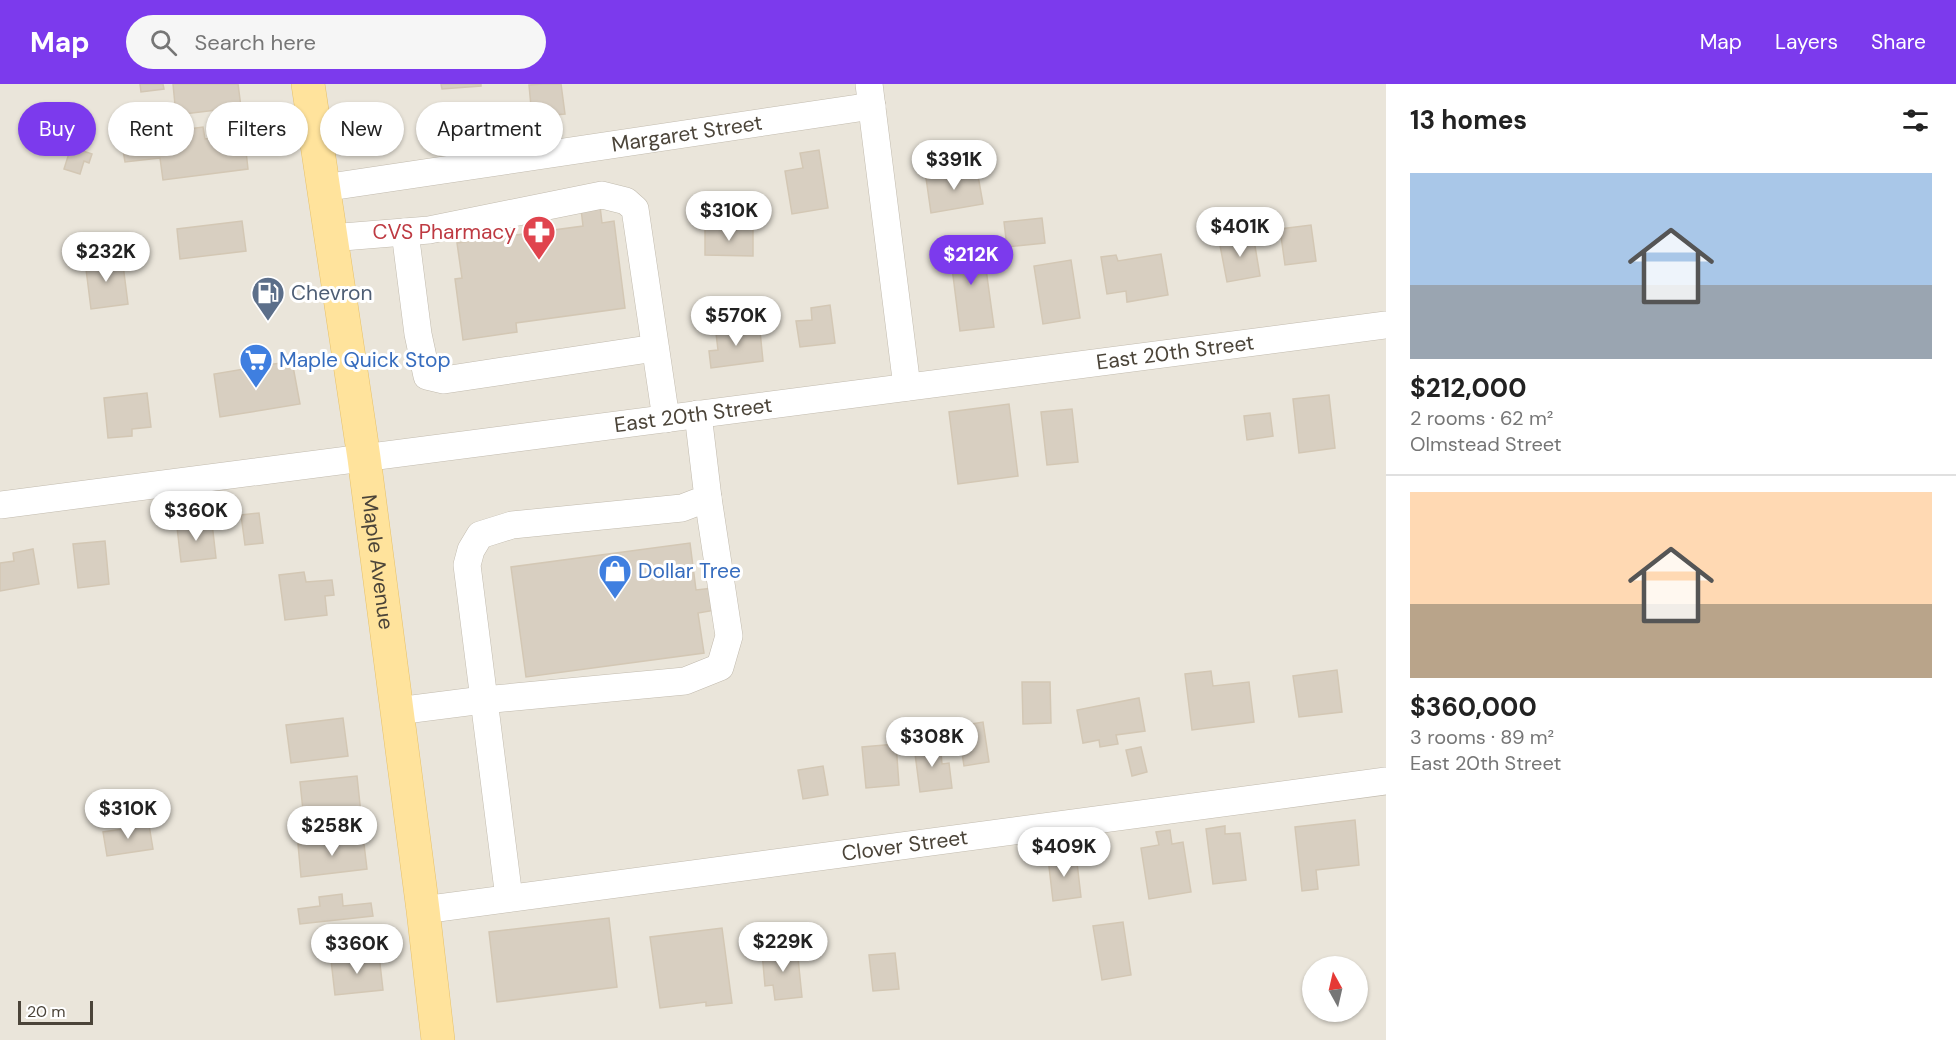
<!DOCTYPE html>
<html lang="en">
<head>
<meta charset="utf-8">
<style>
  body { margin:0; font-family:"DM Sans",sans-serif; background:#f6f6f6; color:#222; height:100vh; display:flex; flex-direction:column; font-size:22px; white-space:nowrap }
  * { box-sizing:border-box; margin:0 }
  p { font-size:20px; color:#767676 }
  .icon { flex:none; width:33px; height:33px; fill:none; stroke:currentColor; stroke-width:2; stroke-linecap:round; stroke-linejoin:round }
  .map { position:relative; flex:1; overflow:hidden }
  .drawer { display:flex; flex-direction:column; background:#fff; width:570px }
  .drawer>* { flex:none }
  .guide { position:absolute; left:18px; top:18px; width:570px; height:54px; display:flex; gap:12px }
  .needle { width:39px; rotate:352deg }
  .tools { position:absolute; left:1302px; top:872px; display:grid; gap:12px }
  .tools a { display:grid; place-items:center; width:66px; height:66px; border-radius:50%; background:#fff; box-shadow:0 2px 4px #0004; font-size:30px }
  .scale { position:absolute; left:18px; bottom:15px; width:75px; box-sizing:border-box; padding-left:6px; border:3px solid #4b4439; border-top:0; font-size:16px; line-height:21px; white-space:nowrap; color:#4b4439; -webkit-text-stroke:4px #fff; paint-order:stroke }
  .price { position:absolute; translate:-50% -51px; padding:0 14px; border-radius:21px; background:#fff; color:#222; font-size:20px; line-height:39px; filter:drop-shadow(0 2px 3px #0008) }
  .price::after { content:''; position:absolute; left:50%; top:36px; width:18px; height:14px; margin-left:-9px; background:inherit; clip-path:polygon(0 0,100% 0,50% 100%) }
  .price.current { background:#7c3aed; color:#fff }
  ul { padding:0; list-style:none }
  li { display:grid; align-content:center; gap:12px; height:318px; padding:0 24px }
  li+li { border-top:2px solid #e0e0e0 }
  li span { display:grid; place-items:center; height:186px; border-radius:0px; color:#555 }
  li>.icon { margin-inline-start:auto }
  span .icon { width:108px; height:108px; fill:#fffc; stroke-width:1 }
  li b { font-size:26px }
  h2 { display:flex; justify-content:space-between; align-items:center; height:72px; padding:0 24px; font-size:26px }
  .tag { padding:0 21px; border-radius:27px; background:#fff; box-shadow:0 2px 4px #0004; font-size:21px; line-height:54px }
  .tag.current { background:#7c3aed; color:#fff }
  header { display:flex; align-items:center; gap:36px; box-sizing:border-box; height:84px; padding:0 30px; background:#7c3aed; color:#fff }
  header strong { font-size:28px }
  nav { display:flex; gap:33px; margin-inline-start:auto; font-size:21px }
  .search { width:420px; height:54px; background:#f6f6f6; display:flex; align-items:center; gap:15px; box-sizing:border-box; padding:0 21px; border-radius:33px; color:#767676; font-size:22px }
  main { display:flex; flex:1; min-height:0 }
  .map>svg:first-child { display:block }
  .residential { fill:#eae5da; fill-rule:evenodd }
  .building { fill:#d8cfc1; stroke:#d3c7b4; stroke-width:1.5 }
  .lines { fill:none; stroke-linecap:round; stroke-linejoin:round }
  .minor-casing { stroke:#c2bbae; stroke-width:28 }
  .major-casing { stroke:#e6c16a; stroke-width:34 }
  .minor { stroke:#fff; stroke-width:27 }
  .major { stroke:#ffe39c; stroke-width:33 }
  .labels { text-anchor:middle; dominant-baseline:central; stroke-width:6; stroke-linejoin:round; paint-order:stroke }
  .street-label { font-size:21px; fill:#4b4439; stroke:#fff }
  .health-label { font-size:21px; fill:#be3a42; stroke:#fff; text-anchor:end }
  .service-label { font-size:21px; fill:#4e5e75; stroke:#fff; text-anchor:start }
  .shop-label { font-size:21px; fill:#366cbe; stroke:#fff; text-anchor:start }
</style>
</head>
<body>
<header>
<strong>Map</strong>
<div class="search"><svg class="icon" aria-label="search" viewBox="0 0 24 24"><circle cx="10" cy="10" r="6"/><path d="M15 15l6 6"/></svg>Search here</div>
<nav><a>Map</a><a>Layers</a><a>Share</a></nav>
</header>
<main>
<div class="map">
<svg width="1386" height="956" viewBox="0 0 1386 956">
  <rect width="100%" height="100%" fill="#f6f3ec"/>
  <path class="residential" d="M0,0H1386V956H0ZM1312,882H1358V927H1312Z"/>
  <g class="building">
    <polygon points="140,0 163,0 164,5 141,8"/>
    <polygon points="173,0 238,0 241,23 176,31"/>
    <polygon points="441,0 481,0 481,2 442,5"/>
    <polygon points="542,0 561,0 565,30 532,33 529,1"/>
    <polygon points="203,43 205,55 244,49 248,85 163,96 160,74 125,78 121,54"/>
    <polygon points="71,63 92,70 89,79 84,77 80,90 64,85"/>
    <polygon points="819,66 828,124 792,130 785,87 803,84 800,69"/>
    <polygon points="977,86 983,120 931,129 926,94"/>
    <polygon points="600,122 602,139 614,137 625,224 516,239 517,248 463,256 455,195 462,194 457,159 583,142 581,125"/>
    <polygon points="1042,134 1045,159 1007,163 1004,138"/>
    <polygon points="242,137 246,167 180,175 177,145"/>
    <polygon points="1311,141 1316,177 1285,181 1280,145"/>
    <polygon points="705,144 753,144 753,172 705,171"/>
    <polygon points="1253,150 1260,192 1227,198 1219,156"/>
    <polygon points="982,156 994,243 960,247 949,160"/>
    <polygon points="1161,170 1168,211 1127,218 1126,207 1107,210 1101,173 1116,171 1118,177"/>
    <polygon points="122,173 128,220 91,225 85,177"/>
    <polygon points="1071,176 1080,234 1043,240 1034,182"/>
    <polygon points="830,221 835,259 800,263 796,237 812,236 811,224"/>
    <polygon points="739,238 740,249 760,247 763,277 711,284 709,267 718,266 715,241"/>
    <polygon points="292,277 300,320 220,333 214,290"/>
    <polygon points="147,309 151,343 132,345 132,352 108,354 104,314"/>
    <polygon points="1329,311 1335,364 1299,369 1293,315"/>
    <polygon points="1009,320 1018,392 958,400 949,328"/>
    <polygon points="1072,325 1078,378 1047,381 1041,328"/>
    <polygon points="1270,329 1273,352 1247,356 1244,332"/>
    <polygon points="259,429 263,459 245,461 241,431"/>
    <polygon points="212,439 216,474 181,478 177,443"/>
    <polygon points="105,457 109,500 78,504 73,460"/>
    <polygon points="690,459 696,506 713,504 716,526 698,529 704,569 526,593 511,483"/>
    <polygon points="33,465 39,500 0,507 0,479 14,477 13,469"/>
    <polygon points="304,488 306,498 332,496 334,511 325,512 327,531 285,536 279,491"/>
    <polygon points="1337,586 1342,628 1299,633 1293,592"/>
    <polygon points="1211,587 1213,602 1249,598 1254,638 1192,646 1185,590"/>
    <polygon points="1022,598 1050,598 1051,639 1023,640"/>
    <polygon points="1139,614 1145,647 1116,651 1118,660 1100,663 1099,656 1083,659 1077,626"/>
    <polygon points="343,634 348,672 291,679 286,641"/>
    <polygon points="983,638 989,678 964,682 958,642"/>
    <polygon points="940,658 942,680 949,679 952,704 920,708 914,662"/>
    <polygon points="896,660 899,701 866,704 862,663"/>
    <polygon points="1141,663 1147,688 1132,692 1126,666"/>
    <polygon points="823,682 828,711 803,715 798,686"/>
    <polygon points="357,692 361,730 304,736 300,698"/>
    <polygon points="1355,736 1359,781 1316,786 1318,805 1302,807 1295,743"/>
    <polygon points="149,741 153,765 107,772 103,748"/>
    <polygon points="1225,742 1225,750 1240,749 1246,796 1213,800 1206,745"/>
    <polygon points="1170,746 1172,760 1183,758 1191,808 1149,815 1141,764 1159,761 1156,748"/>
    <polygon points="363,752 367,785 301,793 298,760"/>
    <polygon points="1076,770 1081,813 1053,817 1048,774"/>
    <polygon points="342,810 343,822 371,819 373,832 300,840 298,825 320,822 319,813"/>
    <polygon points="609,834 617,903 497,918 489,848"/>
    <polygon points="1123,838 1131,891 1102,896 1093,842"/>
    <polygon points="722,844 732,919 706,922 706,918 660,924 650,853"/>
    <polygon points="797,864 802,913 775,916 773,901 765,902 762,868"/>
    <polygon points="895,869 899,905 873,907 869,871"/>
    <polygon points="379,871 383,906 335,911 331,876"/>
  </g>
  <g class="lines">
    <g class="minor-casing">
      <g id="minor">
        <polyline points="869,0 907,303"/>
        <path id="s1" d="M323,104L872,22"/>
        <polyline points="405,148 418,250 427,292 444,296 655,264"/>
        <polyline points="330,154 429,146 602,111 626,117 635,125 666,335"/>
        <path id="s2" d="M0,421L1386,241"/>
        <polyline points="397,627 483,616 685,597 720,583 729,552 708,414"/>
        <polyline points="509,814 467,481 471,466 480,451 512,441 682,424 708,414 698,330"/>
        <path id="s3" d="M423,826L1386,697"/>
      </g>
    </g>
    <g class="major-casing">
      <g id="major">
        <path id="s4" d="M308,0L364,374L423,826L438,956"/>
      </g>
    </g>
    <use href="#minor" class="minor"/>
    <use href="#major" class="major"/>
  </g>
  <defs>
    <g id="pharmacy-pin" transform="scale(1.725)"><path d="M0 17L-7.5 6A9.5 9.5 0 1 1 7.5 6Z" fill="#e0444e" stroke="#fff"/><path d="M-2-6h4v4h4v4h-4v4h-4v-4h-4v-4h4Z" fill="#fff"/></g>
    <g id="fuel-pin" transform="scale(1.725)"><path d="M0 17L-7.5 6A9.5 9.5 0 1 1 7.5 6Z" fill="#5c6f8a" stroke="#fff"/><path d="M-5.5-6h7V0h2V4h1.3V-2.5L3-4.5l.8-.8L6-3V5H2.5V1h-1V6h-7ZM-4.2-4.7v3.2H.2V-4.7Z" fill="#fff"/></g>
    <g id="supermarket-pin" transform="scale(1.725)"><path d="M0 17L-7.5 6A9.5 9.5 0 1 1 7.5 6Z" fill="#3f7fe0" stroke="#fff"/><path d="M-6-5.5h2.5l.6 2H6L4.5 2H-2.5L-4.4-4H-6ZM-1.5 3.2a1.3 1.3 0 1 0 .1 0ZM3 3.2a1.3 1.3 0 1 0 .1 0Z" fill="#fff"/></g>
    <g id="shop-pin" transform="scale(1.725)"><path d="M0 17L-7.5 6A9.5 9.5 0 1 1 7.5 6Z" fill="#3f7fe0" stroke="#fff"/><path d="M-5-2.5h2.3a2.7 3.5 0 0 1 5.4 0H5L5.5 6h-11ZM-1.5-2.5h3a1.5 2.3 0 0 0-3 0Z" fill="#fff"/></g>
  </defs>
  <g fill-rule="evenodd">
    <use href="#pharmacy-pin" x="539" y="148"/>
    <use href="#fuel-pin" x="268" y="209"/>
    <use href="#supermarket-pin" x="256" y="276"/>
    <use href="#shop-pin" x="615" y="487"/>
  </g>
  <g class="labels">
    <g class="street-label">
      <text stroke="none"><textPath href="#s1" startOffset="368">Margaret Street</textPath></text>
      <text stroke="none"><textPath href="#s2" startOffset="1185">East 20th Street</textPath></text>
      <text stroke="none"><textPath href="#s2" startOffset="699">East 20th Street</textPath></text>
      <text stroke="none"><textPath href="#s4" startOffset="483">Maple Avenue</textPath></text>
      <text stroke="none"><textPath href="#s3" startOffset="486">Clover Street</textPath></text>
    </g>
    <g class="health-label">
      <text x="516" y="148">CVS Pharmacy</text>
    </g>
    <g class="service-label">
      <text x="291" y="209">Chevron</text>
    </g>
    <g class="shop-label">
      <text x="279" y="276">Maple Quick Stop</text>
      <text x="638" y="487">Dollar Tree</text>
    </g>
  </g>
</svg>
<div class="tools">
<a><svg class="needle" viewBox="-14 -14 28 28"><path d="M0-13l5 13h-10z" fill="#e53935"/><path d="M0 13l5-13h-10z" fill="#767676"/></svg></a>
</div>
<div class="scale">20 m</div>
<b class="price" style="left:954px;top:107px">$391K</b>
<b class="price" style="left:729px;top:158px">$310K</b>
<b class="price" style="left:1240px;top:174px">$401K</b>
<b class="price" style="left:106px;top:199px">$232K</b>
<b class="price current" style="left:971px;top:202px">$212K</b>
<b class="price" style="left:736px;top:263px">$570K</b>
<b class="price" style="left:196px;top:458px">$360K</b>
<b class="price" style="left:932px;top:684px">$308K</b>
<b class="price" style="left:128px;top:756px">$310K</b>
<b class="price" style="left:332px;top:773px">$258K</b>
<b class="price" style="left:1064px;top:794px">$409K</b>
<b class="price" style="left:783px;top:889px">$229K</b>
<b class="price" style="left:357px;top:891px">$360K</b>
<div class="guide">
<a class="tag current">Buy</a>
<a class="tag">Rent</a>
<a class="tag">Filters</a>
<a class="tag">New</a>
<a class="tag">Apartment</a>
</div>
</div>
<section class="drawer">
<h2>13 homes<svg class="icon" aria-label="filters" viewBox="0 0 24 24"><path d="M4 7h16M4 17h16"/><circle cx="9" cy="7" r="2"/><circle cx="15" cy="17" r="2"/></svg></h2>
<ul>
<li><span style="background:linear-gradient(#a9c7e8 60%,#9aa5b1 0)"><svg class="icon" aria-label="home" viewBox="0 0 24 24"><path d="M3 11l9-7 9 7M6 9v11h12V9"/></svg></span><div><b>$212,000</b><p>2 rooms · 62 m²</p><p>Olmstead Street</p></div></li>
<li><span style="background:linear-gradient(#ffd9b3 60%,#b9a48a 0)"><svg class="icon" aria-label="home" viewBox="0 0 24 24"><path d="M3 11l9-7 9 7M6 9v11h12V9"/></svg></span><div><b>$360,000</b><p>3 rooms · 89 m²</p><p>East 20th Street</p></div></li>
</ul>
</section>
</main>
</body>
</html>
